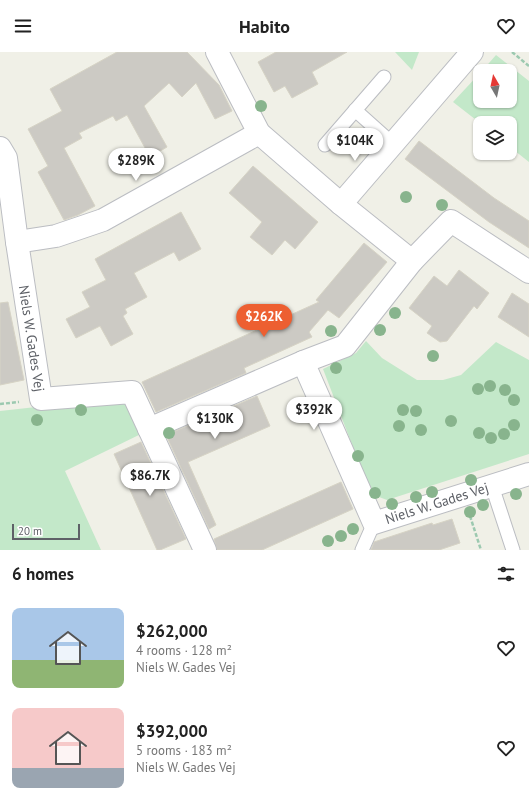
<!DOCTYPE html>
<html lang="en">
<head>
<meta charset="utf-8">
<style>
  body { margin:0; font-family:"PT Sans",sans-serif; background:#f2f2f2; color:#222; height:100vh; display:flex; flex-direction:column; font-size:15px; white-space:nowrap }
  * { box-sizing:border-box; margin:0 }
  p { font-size:13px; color:#767676 }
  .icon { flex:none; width:22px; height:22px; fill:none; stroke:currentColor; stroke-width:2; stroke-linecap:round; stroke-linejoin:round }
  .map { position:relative; height:498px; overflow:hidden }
  .details { display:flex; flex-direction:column; background:#fff; flex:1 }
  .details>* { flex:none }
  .needle { width:26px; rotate:351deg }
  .controls { position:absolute; left:473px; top:12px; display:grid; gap:8px }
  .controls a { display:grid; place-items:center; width:44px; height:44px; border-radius:8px; background:#fff; box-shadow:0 1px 3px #0004; font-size:20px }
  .scale { position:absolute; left:12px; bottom:10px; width:68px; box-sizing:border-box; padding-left:4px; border:2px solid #5e6167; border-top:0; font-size:11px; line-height:14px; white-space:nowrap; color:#5e6167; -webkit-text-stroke:3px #fff; paint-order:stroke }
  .price { position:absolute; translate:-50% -34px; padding:0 9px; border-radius:14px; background:#fff; color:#222; font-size:13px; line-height:26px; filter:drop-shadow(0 1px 2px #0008) }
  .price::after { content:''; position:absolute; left:50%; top:24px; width:12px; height:9px; margin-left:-6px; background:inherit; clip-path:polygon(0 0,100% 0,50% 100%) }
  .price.selected { background:#ed5f31; color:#fff }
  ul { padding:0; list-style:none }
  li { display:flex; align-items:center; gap:12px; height:100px; padding:0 12px }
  li span { display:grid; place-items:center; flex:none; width:112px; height:80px; border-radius:8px; color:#555 }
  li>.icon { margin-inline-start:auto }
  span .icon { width:48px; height:48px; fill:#fffc; stroke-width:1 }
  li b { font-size:17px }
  h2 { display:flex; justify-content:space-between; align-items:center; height:48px; padding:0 12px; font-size:17px }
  header { display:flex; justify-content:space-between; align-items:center; height:52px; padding:0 12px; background:#fff; font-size:18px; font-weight:700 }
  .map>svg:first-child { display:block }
  .green { fill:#c3e8c9 }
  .building { fill:#cccac4; stroke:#d6d3c5 }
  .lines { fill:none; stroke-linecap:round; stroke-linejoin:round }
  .service-casing { stroke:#bbbdc2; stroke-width:15 }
  .minor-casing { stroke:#bbbdc2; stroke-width:24 }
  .path { stroke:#9cc9b0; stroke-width:2.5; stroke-dasharray:4 2; stroke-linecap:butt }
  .service { stroke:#fff; stroke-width:13 }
  .minor { stroke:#fff; stroke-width:22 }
  .tree { fill:#88b48d }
  .labels { text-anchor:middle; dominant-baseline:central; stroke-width:4; stroke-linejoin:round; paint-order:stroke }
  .street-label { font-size:14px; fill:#5e6167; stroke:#fff }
</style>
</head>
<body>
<header><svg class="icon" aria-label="menu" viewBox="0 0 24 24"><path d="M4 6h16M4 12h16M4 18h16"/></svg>Habito<svg class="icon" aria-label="heart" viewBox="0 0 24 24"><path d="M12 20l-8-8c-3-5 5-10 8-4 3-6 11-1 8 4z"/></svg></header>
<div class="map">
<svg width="529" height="498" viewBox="0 0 529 498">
  <rect width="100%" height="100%" fill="#f0f0e7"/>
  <g class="green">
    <polygon points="395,0 419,0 412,18"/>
    <polygon points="496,3 529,29 529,110 510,95 510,71 480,71 453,50 480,21 480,49 510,49 510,19 482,19"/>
    <polygon points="366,289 382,306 417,328 443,328 461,323 496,290 529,308 529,402 387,448 371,442 323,317 356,301"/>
    <polygon points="126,345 143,381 65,419 101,498 0,498 0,359"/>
  </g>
  <g class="building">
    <polygon points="117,0 187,0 219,33 232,59 215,67 196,31 182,45 169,31 144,54 167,95 150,105 127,63 116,69 113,64 79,81 82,86 64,96 95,154 78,163 64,168 38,120 48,114 28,77 62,59 50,37"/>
    <polygon points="276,0 347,0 312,20 318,32 292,46 285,34 274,40 258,10"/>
    <polygon points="419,89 494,146 529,169 529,196 489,170 405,107"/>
    <polygon points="253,114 318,170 295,197 285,188 272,203 250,185 262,170 229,141"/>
    <polygon points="181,160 201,197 179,209 174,200 134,221 147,245 125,257 127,261 123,264 133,282 111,294 100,274 76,286 66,267 90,255 82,240 106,228 95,207"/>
    <polygon points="364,191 387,210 339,266 328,258 309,280 312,285 244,316 246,321 156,360 142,330 319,250 316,248"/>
    <polygon points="459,218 489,241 477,257 474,254 447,289 440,290 427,281 432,274 409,256 434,224 447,234"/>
    <polygon points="512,241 529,252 529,285 498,265"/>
    <polygon points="8,250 24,328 0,333 0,251"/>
    <polygon points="257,344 270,374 188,410 216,473 209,477 166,383"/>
    <polygon points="141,390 186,487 160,498 157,498 114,402"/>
    <polygon points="341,430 353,457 262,498 217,498 214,487"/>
    <polygon points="452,467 460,491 439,498 371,498 374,490 432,471 433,473"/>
  </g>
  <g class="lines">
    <g class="service-casing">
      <g id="service">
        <polyline points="355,58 393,92"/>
        <polyline points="325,93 384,25"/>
        <polyline points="492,434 513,498"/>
        <polyline points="362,498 374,471"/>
      </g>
    </g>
    <g class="minor-casing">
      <g id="minor">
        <polyline points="217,0 259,81 341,152"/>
        <path id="s1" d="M0,96L6,106L17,190L41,347L132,340L205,498"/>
        <polyline points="17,190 56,184 103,168 259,81"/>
        <polyline points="412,209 341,152 472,0"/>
        <path id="s2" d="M529,220L451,169L412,209L345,294L303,310L374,471L529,422"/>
        <polyline points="149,377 303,310"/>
      </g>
    </g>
    <g class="path">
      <polyline points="512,0 529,14"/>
      <polyline points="0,352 19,350"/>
      <polyline points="470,464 481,498"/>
    </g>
    <use href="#service" class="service"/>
    <use href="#minor" class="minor"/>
  </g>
  <g class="tree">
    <circle cx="261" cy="54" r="6"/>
    <circle cx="406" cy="145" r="6"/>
    <circle cx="442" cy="153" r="6"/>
    <circle cx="395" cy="261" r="6"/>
    <circle cx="380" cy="278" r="6"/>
    <circle cx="331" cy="279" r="6"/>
    <circle cx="433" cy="304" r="6"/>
    <circle cx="336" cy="316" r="6"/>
    <circle cx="490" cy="334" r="6"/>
    <circle cx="478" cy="337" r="6"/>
    <circle cx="505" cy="338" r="6"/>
    <circle cx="514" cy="348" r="6"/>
    <circle cx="81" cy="358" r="6"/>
    <circle cx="403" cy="358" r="6"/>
    <circle cx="416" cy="359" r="6"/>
    <circle cx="37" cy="368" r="6"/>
    <circle cx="451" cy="369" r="6"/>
    <circle cx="514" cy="373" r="6"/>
    <circle cx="399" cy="374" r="6"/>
    <circle cx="421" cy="378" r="6"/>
    <circle cx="169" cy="381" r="6"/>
    <circle cx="479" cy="381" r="6"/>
    <circle cx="504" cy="382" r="6"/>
    <circle cx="491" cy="386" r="6"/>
    <circle cx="358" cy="404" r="6"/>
    <circle cx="471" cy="428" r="6"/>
    <circle cx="432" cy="440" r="6"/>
    <circle cx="375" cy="441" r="6"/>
    <circle cx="516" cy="442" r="6"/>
    <circle cx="416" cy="445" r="6"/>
    <circle cx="392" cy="452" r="6"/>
    <circle cx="483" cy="453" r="6"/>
    <circle cx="470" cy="460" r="6"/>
    <circle cx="353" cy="477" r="6"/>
    <circle cx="341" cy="484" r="6"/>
    <circle cx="328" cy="489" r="6"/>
  </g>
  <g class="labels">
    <g class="street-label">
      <text stroke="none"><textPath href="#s1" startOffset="194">Niels W. Gades Vej</textPath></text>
      <text stroke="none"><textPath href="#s2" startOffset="544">Niels W. Gades Vej</textPath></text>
    </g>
  </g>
</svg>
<div class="controls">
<a><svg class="needle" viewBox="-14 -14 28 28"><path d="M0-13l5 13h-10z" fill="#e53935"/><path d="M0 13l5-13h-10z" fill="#767676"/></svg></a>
<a><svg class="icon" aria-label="layers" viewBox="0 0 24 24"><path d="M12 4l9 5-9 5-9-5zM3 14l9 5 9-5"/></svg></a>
</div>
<div class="scale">20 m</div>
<b class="price" style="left:355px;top:110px">$104K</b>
<b class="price" style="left:136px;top:130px">$289K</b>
<b class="price selected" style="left:264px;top:286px">$262K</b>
<b class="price" style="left:314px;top:379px">$392K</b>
<b class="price" style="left:215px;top:388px">$130K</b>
<b class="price" style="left:150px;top:445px">$86.7K</b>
</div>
<section class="details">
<h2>6 homes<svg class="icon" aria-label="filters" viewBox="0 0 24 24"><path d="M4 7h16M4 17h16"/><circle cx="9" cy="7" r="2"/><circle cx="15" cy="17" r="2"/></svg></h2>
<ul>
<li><span style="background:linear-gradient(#a9c7e8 65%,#8fb573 0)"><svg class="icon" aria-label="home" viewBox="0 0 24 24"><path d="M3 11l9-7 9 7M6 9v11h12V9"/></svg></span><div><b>$262,000</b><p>4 rooms · 128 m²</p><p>Niels W. Gades Vej</p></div><svg class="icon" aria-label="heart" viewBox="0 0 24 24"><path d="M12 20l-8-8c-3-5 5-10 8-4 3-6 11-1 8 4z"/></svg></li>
<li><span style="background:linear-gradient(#f6c9c9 75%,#9aa5b1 0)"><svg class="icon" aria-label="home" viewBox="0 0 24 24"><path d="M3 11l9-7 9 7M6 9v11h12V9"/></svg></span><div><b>$392,000</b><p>5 rooms · 183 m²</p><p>Niels W. Gades Vej</p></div><svg class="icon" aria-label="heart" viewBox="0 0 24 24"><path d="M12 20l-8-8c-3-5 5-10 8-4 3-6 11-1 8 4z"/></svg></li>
</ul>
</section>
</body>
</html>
